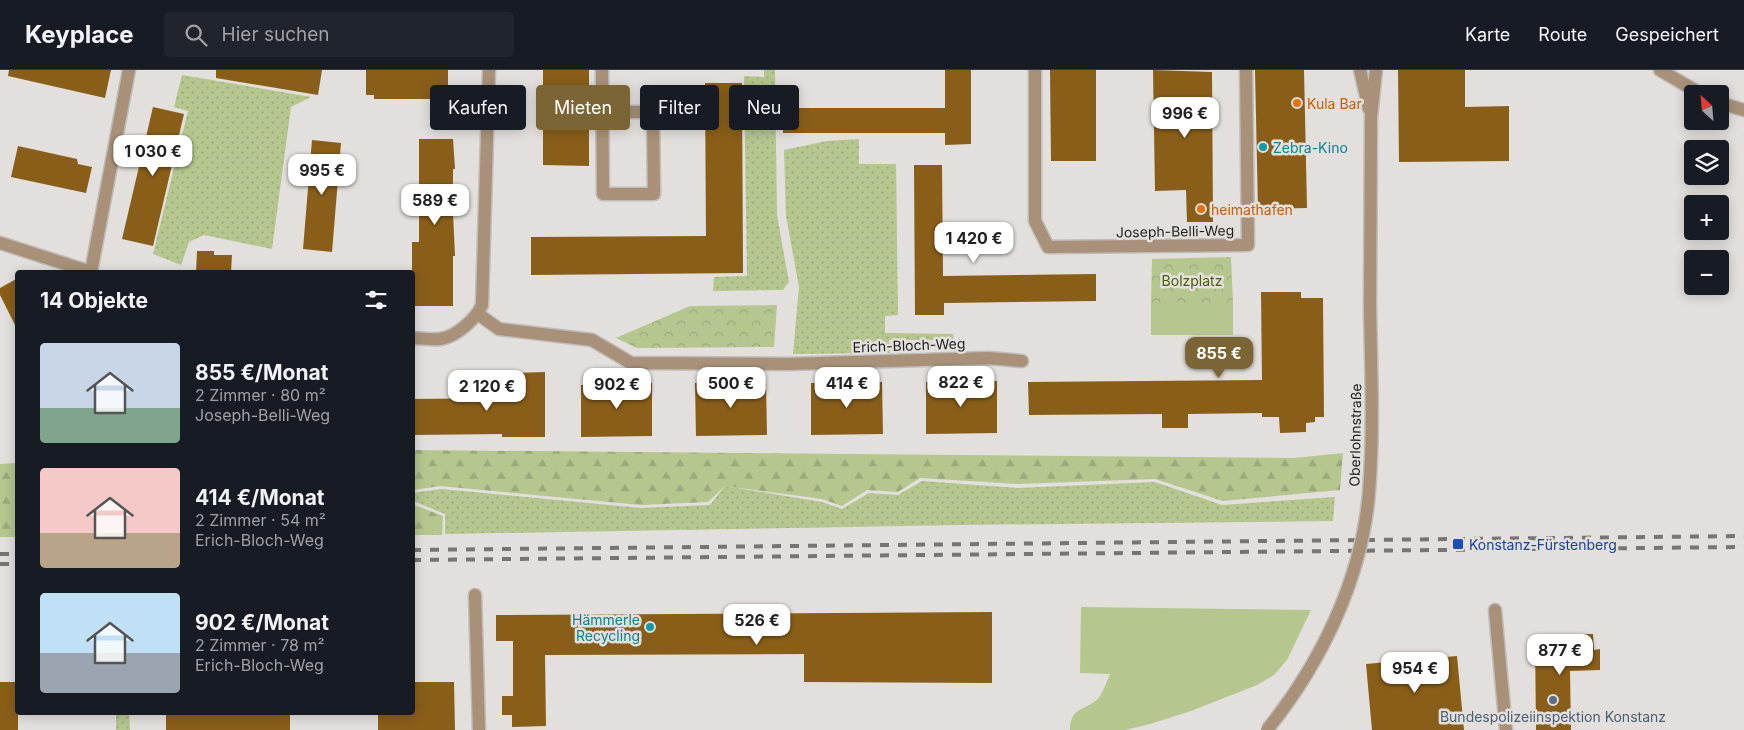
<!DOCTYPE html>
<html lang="de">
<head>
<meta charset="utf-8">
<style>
  body { margin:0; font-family:Inter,sans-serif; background:#20242c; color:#f1f3f6; height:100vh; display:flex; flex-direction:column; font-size:19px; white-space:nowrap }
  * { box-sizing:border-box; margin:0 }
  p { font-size:16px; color:#9ea1a6 }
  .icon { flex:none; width:28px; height:28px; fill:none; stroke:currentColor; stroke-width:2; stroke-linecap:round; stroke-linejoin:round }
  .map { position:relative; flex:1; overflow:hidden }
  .details { position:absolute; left:15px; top:200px; width:400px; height:445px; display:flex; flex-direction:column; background:#171b24; border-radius:5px; box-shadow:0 2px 12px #0003 }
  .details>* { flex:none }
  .hud { position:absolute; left:430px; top:15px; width:475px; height:45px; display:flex; gap:10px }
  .needle { width:32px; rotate:334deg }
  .fabs { position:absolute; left:1684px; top:15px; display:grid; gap:10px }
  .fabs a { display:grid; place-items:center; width:45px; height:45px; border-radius:5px; background:#171b24; box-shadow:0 2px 12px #0003; font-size:25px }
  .price { position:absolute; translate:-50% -42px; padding:0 11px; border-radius:10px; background:#fff; color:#222; font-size:16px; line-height:32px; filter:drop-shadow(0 1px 2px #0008) }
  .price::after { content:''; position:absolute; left:50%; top:30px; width:15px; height:11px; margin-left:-8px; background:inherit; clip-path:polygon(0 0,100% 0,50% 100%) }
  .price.current { background:#7b6535; color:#fff }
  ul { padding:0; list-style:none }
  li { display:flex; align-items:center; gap:15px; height:125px; padding:0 25px }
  li span { display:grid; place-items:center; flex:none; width:140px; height:100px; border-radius:5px; color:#555 }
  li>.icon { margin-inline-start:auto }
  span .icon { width:60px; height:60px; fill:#fffc; stroke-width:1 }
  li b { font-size:21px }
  h2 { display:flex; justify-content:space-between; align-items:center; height:60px; padding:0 25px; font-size:21px }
  .chip { padding:0 18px; border-radius:5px; background:#171b24; box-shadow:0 2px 12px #0003; font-size:18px; line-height:45px }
  .chip.current { background:#7b6535; color:#fff }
  header { display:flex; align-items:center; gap:30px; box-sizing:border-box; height:70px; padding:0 25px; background:#171b24; border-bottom:1px solid #363941 }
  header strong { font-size:24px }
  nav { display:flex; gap:28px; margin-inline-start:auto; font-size:18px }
  .search { width:350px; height:45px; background:#20242c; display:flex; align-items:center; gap:12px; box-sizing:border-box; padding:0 18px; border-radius:5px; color:#9ea1a6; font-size:19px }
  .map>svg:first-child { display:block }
  .grass { fill:url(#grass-dots) }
  .forest { fill:url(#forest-firs) }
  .park { fill:url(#park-crowns) }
  .pitch { fill:#b5c68f }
  .building { fill:#895e19 }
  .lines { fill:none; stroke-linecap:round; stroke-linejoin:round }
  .minor-casing { stroke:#bfbcba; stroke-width:15 }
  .minor { stroke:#a89178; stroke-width:12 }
  .rail { stroke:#777573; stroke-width:4; stroke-dasharray:9 9; stroke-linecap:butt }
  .minor-bridge-casing { stroke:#bfbcba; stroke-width:15; stroke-linecap:butt }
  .minor-bridge { stroke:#a89178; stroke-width:12 }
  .food-dot { fill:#e8710a; stroke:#e2dfdc; stroke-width:2 }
  .culture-dot { fill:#0f9aa8; stroke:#e2dfdc; stroke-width:2 }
  .transit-dot { fill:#1a4fb4; stroke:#e2dfdc; stroke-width:2 }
  .service-dot { fill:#5c6f8a; stroke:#e2dfdc; stroke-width:2 }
  .labels { text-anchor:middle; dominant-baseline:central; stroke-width:5; stroke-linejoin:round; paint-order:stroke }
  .food-label { font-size:14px; fill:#c56008; stroke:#e2dfdc; text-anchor:start }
  .culture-label { font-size:14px; fill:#0d838f; stroke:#e2dfdc; text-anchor:start }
  .street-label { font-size:14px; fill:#201f1e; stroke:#e2dfdc }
  .park-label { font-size:14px; fill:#4a5d0b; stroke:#e2dfdc }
  .transit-label { font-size:14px; fill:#164399; stroke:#e2dfdc; text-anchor:start }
  .service-label { font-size:14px; fill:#4e5e75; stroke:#e2dfdc }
</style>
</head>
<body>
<header>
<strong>Keyplace</strong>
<div class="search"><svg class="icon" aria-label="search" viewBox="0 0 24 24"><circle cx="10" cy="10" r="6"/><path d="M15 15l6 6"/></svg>Hier suchen</div>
<nav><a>Karte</a><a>Route</a><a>Gespeichert</a></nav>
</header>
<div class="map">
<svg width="1744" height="660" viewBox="0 0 1744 660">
  <defs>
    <pattern id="grass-dots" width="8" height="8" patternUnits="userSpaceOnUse" patternTransform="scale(1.25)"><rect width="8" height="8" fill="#b5c68f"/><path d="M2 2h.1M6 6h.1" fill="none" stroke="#9baa7b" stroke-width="1.8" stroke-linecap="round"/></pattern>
    <pattern id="forest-firs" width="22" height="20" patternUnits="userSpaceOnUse" patternTransform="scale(1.25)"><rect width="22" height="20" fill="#b5c68f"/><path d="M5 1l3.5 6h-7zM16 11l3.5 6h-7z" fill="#9baa7b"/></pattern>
    <pattern id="park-crowns" width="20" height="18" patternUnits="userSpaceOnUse" patternTransform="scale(1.25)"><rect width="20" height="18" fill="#b5c68f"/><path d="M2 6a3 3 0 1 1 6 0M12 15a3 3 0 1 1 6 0" fill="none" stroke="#9baa7b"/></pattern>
  </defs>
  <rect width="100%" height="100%" fill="#e2dfdc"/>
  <g class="grass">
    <polygon points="764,0 775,0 777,145 789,212 783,220 713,221 714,207 747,206 744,6 764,7"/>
    <polygon points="182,5 311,27 291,37 272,179 204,165 189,172 181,195 153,184 188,41 174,37"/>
    <polygon points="859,69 859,94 896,94 898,245 885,246 885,263 953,264 954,270 889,270 890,283 793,284 799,217 786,146 784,80 827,71"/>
    <polygon points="922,411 1018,418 1155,412 1222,435 1335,427 1333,451 959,455 445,464 445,444 413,431 412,423 441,419 641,438 710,435 725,416 822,432 842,439 869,423 898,425"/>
    <polygon points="116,643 129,643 130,660 116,660"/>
  </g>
  <g class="forest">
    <polygon points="413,380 1294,388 1343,383 1340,420 1223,431 1155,409 1018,414 920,408 898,422 867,420 842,436 822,429 725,416 708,432 641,435 440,416 413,420"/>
    <polygon points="17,393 17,467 0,467 0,394"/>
    <polygon points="412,434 443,446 442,465 413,465"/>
  </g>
  <g class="park">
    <polygon points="1231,187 1233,233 1151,233 1152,189"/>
    <polygon points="777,235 774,277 637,278 616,268 690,236"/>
  </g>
  <g class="pitch">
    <rect x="1151" y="233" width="82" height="32"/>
    <path d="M1081,537L1311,540L1287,590L1274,605L1257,615L1191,641L1150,654L1125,660H1070C1070,634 1090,641 1100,626C1104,620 1107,611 1110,604L1080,603Z"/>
  </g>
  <g class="building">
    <polygon points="9,0 111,0 105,28 8,6"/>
    <polygon points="216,0 322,0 318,25 216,8"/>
    <polygon points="366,0 448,0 448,25 434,25 434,29 374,29 374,25 366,25"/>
    <polygon points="543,0 589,0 589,96 543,95"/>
    <polygon points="945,0 971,0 971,74 945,75 945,63 783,63 783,38 945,38"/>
    <polygon points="1050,0 1096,0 1096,91 1051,91"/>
    <polygon points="1153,0 1212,2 1213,152 1187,152 1186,120 1155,121"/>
    <polygon points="1255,0 1304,0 1307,138 1258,139"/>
    <polygon points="1398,0 1465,0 1465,37 1509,36 1509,91 1399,92"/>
    <polygon points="705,13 742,13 743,203 531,205 531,167 706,166"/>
    <polygon points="153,37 184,44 153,176 122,169"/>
    <polygon points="419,69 453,69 455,99 453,99 453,128 455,128 455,143 453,143 455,186 453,186 453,236 412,236 412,172 419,172"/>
    <polygon points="312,70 341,73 332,182 303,179"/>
    <polygon points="18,76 77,89 78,94 92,97 86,123 11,107"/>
    <polygon points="914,95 942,95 943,206 1096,204 1096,231 944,233 944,245 915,245"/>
    <polygon points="197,181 214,181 214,185 232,185 231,202 196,202"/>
    <polygon points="18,208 18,261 0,225 0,218"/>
    <polygon points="1261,222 1301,222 1301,228 1323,228 1324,347 1315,347 1315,352 1306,353 1306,362 1280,363 1279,347 1262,347 1262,343 1188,344 1188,358 1162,358 1162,344 1029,345 1028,312 1262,310"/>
    <polygon points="545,302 545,367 502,367 502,364 412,365 412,329 514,328 514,303"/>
    <polygon points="997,311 997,363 926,364 926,312"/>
    <polygon points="882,312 883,364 811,365 811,313"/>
    <polygon points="652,313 652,366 581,367 581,315"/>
    <polygon points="695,313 766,313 767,365 696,366"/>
    <polygon points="992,542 992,613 804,612 804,584 545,585 546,656 512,657 512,645 502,645 502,626 513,626 513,571 496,571 496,545"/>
    <polygon points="1593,564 1594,580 1600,579 1600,600 1570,601 1571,660 1536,660 1535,565"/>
    <polygon points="1423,582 1424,589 1457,586 1464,660 1372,660 1366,594 1398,591 1398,584"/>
    <rect x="0" y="612" width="18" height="48"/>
    <polygon points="412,612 454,612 455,660 378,660 378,642 412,642"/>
    <rect x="166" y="642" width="124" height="18"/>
  </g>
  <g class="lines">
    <g class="minor-casing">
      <g id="minor">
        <polyline points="602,0 603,124 654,124 653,42 603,42"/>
        <polyline points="1035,0 1035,151 1048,177 1248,175 1246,0"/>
        <polyline points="1360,0 1369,39"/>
        <polyline points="1660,0 1701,24"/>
        <polyline points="1720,33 1744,40"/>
        <polyline points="0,173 91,202"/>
        <polyline points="91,202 129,0"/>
        <polyline points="1370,236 1371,47 1376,0"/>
        <polyline points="478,244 499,259 592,270 631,293 788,294 988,288 1022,291"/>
        <path d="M412,268C421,268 432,270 440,269C456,267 476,249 482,235L489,0"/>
        <polyline points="475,525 479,660"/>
        <polyline points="1495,540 1506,660"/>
      </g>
    </g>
    <use href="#minor" class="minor"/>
    <g class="rail">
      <polyline points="412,480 1744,466"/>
      <polyline points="0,484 18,484"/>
      <polyline points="412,490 1744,477"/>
      <polyline points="0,494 18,494"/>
    </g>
    <g class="minor-bridge-casing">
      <path id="minor-bridge" d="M1267,660C1321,593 1362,509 1369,422C1374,360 1371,298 1370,236"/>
    </g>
    <use href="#minor-bridge" class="minor-bridge"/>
  </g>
  <g class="food-dot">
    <circle cx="1297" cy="33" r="5"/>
    <circle cx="1201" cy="139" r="5"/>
  </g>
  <g class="culture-dot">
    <circle cx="1263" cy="77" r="5"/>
    <circle cx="650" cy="557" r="5"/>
  </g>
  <rect class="transit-dot" x="1452" y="468" width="12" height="12" rx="2.5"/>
  <circle class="service-dot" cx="1553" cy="630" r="5"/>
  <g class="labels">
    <g class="food-label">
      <text x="1307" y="33">Kula Bar</text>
      <text x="1211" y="139">heimathafen</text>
    </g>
    <g class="culture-label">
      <text x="1273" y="77">Zebra-Kino</text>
      <text x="640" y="549" text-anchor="end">Hämmerle<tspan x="640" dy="16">Recycling</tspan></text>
    </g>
    <g class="street-label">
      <text transform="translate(1175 161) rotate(-1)">Joseph-Belli-Weg</text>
      <text transform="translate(909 275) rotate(-2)">Erich-Bloch-Weg</text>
      <text transform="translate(1355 365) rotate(-89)">Oberlohnstraße</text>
    </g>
    <g class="park-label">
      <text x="1192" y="210">Bolzplatz</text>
    </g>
    <g class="transit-label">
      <text x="1469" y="474">Konstanz-Fürstenberg</text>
    </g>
    <g class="service-label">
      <text x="1553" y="646">Bundespolizeiinspektion Konstanz</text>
    </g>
  </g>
</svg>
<div class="fabs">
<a><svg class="needle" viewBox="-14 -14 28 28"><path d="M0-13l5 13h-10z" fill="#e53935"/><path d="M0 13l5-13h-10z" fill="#9ea1a6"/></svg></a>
<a><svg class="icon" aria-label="layers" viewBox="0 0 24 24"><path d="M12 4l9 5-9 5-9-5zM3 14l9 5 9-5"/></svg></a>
<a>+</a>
<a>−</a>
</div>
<b class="price" style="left:1185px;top:69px">996 €</b>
<b class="price" style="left:153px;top:107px">1 030 €</b>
<b class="price" style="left:322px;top:126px">995 €</b>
<b class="price" style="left:435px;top:156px">589 €</b>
<b class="price" style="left:974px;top:194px">1 420 €</b>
<b class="price current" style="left:1219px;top:309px">855 €</b>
<b class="price" style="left:961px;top:338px">822 €</b>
<b class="price" style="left:731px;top:339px">500 €</b>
<b class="price" style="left:847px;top:339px">414 €</b>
<b class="price" style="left:617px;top:340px">902 €</b>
<b class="price" style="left:487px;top:342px">2 120 €</b>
<b class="price" style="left:757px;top:576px">526 €</b>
<b class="price" style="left:1560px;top:606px">877 €</b>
<b class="price" style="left:1415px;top:624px">954 €</b>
<div class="hud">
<a class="chip">Kaufen</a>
<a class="chip current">Mieten</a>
<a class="chip">Filter</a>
<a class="chip">Neu</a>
</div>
<section class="details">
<h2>14 Objekte<svg class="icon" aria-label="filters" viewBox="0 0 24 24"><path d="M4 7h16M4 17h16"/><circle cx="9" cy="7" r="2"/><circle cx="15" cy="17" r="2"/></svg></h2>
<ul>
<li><span style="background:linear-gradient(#c9d6e8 65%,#7fa58c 0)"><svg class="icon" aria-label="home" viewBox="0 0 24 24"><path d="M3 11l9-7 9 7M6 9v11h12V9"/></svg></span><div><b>855 €/Monat</b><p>2 Zimmer · 80 m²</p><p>Joseph-Belli-Weg</p></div></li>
<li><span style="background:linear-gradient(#f6c9c9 65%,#b9a48a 0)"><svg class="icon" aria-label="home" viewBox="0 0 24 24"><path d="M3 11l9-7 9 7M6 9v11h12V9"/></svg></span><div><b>414 €/Monat</b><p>2 Zimmer · 54 m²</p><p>Erich-Bloch-Weg</p></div></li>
<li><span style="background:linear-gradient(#bfe0f5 60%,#9aa5b1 0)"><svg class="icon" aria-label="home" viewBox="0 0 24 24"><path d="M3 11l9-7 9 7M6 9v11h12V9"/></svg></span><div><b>902 €/Monat</b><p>2 Zimmer · 78 m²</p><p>Erich-Bloch-Weg</p></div></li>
</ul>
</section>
</div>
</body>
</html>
